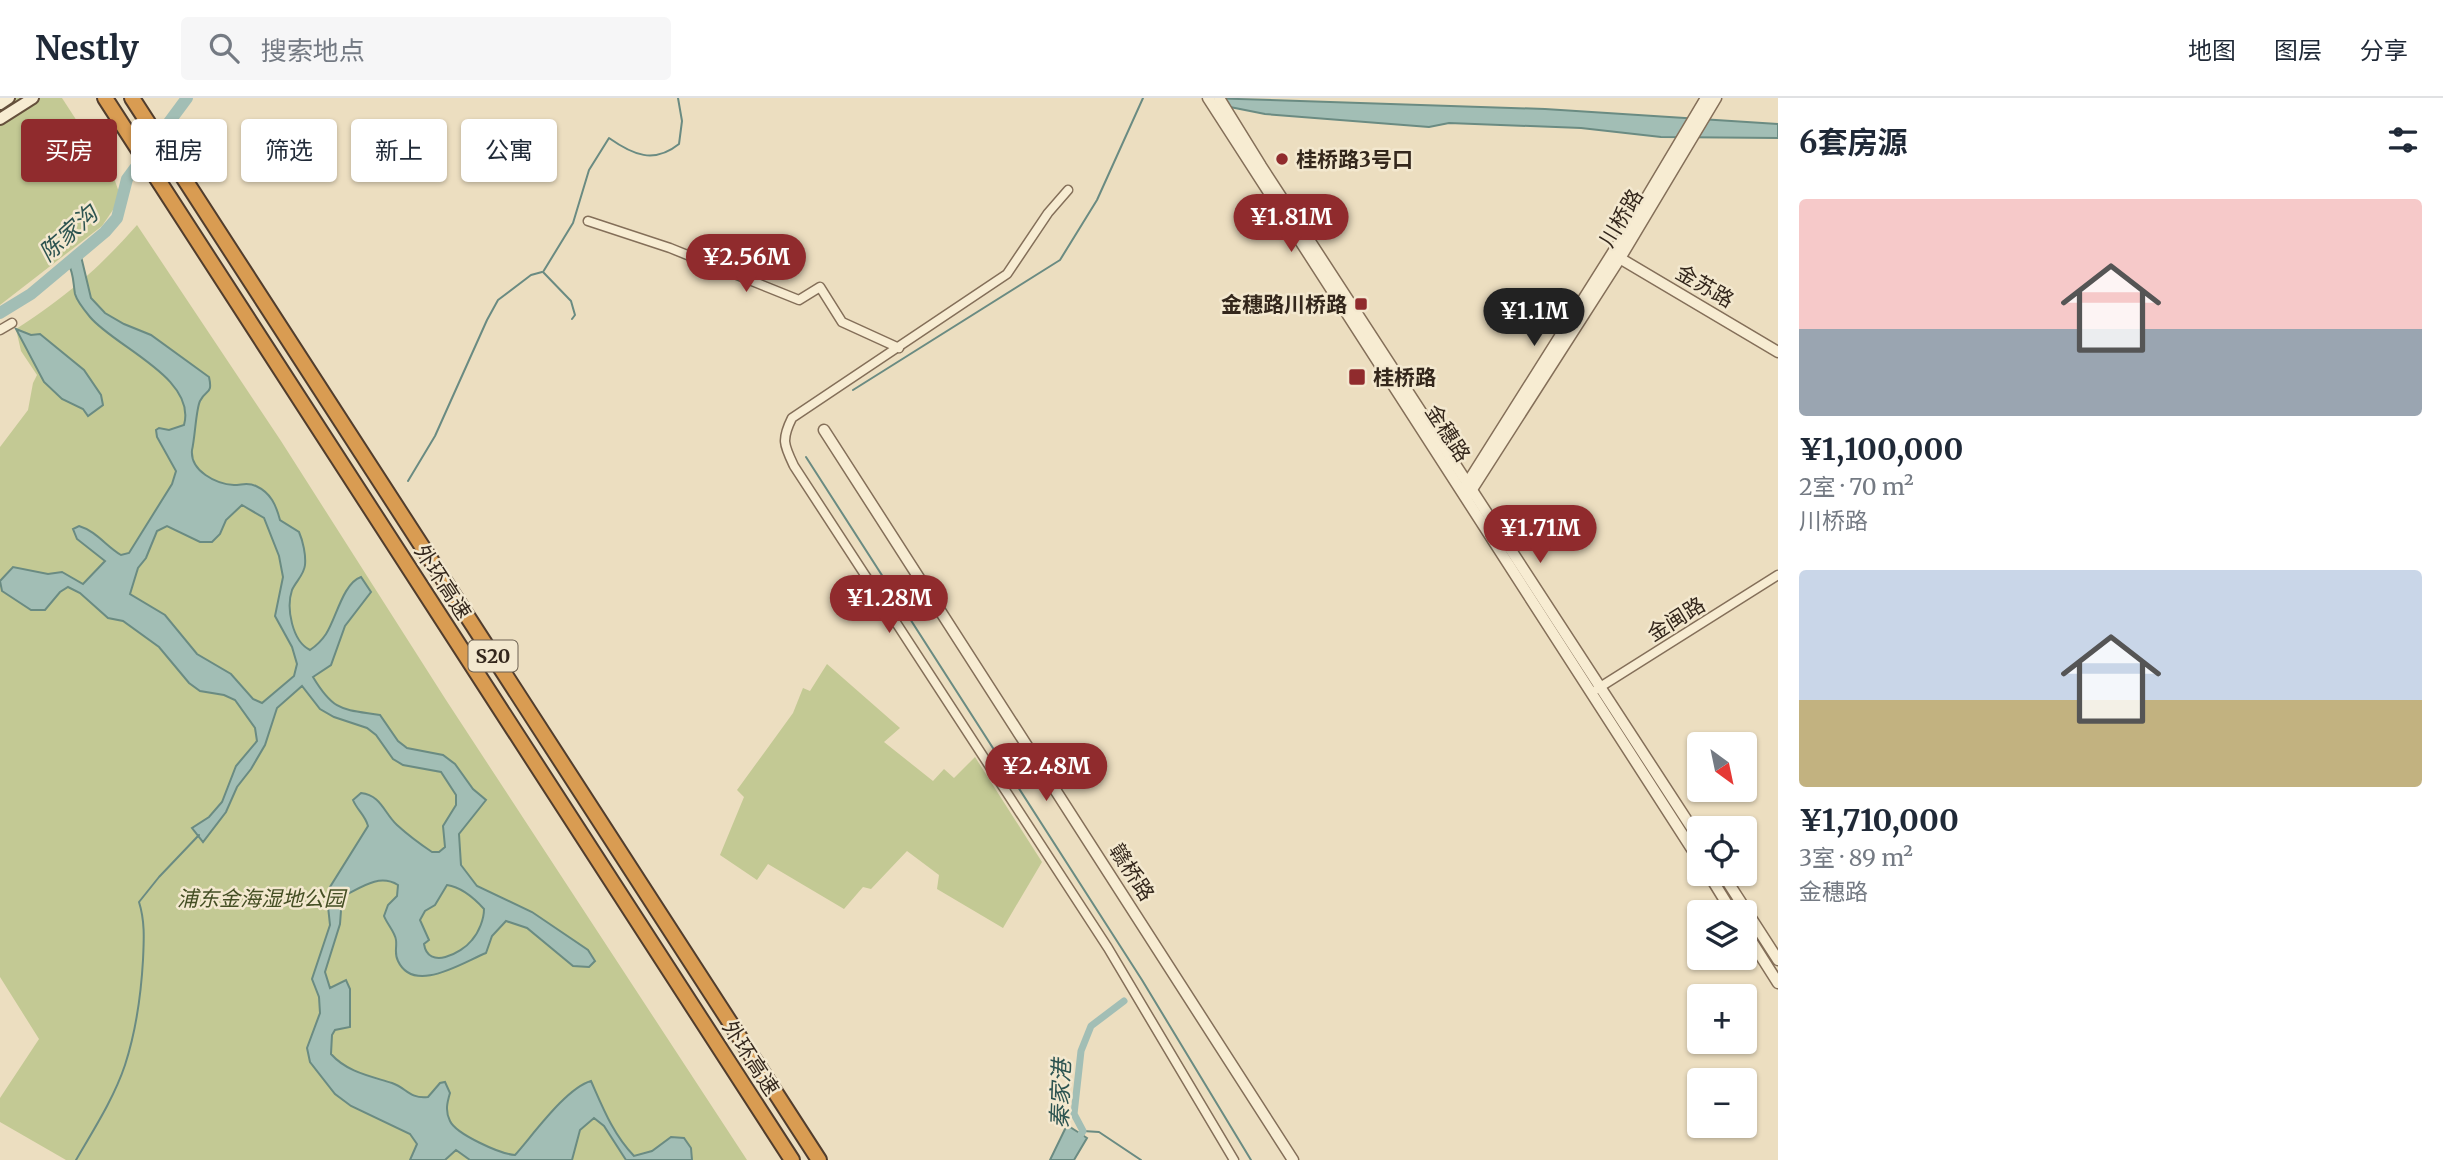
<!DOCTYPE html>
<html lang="zh">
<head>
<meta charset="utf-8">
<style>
  body { margin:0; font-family:Merriweather,"Noto Sans SC",serif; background:#f6f6f7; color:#1f2937; height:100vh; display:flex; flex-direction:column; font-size:26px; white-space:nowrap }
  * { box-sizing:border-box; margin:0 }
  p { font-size:23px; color:#747a83 }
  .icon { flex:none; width:38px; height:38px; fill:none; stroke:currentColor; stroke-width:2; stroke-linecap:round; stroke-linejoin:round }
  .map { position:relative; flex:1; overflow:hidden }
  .sheet { display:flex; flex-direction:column; background:#fff; width:665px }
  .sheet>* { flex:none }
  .guide { position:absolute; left:21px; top:21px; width:665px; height:63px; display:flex; gap:14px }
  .needle { width:46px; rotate:147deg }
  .tools { position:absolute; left:1687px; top:634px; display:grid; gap:14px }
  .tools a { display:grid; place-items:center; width:70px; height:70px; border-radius:7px; background:#fff; box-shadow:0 2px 5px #0004; font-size:35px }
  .price { position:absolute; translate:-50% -60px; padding:0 16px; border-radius:24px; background:#902b2d; color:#fff; font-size:23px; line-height:46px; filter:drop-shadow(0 2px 4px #0008) }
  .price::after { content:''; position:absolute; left:50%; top:42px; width:21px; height:16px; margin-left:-10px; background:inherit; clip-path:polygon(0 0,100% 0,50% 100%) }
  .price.on { background:#222; color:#fff }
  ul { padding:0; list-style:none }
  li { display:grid; align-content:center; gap:14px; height:371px; padding:0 21px }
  li span { display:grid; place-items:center; height:217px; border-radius:7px; color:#555 }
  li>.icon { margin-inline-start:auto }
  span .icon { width:126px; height:126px; fill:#fffc; stroke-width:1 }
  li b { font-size:30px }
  h2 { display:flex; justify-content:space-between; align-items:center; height:84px; padding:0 21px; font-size:30px }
  .tag { padding:0 24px; border-radius:7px; background:#fff; box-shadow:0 2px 5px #0004; font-size:24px; line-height:63px }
  .tag.on { background:#902b2d; color:#fff }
  header { display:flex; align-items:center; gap:42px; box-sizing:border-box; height:98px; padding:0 35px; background:#fff; border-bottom:2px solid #e0e1e3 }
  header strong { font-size:33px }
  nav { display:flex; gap:38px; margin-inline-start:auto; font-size:24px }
  .search { width:490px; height:63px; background:#f6f6f7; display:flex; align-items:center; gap:18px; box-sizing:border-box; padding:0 24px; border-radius:7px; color:#747a83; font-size:26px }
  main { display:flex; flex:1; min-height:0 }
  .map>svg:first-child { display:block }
  .green { fill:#c3c994 }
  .water { fill:#a2beb5; stroke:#6a8b82; stroke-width:2; fill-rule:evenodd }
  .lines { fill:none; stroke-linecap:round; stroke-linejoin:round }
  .stream { stroke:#6a8b82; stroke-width:2 }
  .canal { stroke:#a2beb5; stroke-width:7 }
  .river { stroke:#a2beb5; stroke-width:12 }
  .minor-casing { stroke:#846f59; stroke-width:11 }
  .tertiary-casing { stroke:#846f59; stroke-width:13 }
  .secondary-casing { stroke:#65503c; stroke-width:14 }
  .motorway-casing { stroke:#513d2d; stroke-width:18 }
  .minor { stroke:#f7ecd2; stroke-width:8 }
  .tertiary { stroke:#f7ecd2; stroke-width:10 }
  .secondary { stroke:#f7ecd2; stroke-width:10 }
  .motorway { stroke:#d99c52; stroke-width:14 }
  .poi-dot { fill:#902b2d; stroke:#f3e8cf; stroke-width:2.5 }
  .labels { text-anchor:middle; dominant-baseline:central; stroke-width:5; stroke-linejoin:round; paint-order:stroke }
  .shield { fill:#f3e8cf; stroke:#6d6152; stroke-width:2 }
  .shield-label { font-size:19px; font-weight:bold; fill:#34271c }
  .poi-label { font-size:21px; font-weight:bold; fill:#34271c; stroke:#f3e8cf; text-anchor:start }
  .street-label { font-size:21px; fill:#34271c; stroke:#f3e8cf }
  .park-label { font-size:21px; font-style:italic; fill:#454f24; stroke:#f3e8cf }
  .water-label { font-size:23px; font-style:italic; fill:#2c5350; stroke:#f3e8cf }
</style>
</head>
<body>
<header>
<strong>Nestly</strong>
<div class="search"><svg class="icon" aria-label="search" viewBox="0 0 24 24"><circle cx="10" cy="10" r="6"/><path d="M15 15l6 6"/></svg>搜索地点</div>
<nav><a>地图</a><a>图层</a><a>分享</a></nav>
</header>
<main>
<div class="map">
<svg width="1778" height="1062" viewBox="0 0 1778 1062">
  <rect width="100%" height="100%" fill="#ecdec0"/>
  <g class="green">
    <polygon points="0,0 62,0 114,80 121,100 102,128 0,207"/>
    <path d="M137,127L281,343L446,602L747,1062H66L0,1024V1000L39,941L0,879V349L28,312L33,285L37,277L21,253L16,231C66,199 98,171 137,127Z"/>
    <polygon points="827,566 900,630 884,644 933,683 944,671 954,680 975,659 1042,764 1003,830 937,791 939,777 907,753 871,791 863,789 844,811 768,766 757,782 720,757 744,699 737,692 793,615 803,590 810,593"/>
  </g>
  <g class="water">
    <polygon points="1207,0 1545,11 1778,26 1778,40 1661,39 1581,30 1449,25 1429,29 1265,16 1230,9"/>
    <path d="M80,154L91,200L105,215L124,226L151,237L209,279C213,297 206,291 200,303C196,311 195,340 192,352C190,373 216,386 234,387C242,387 248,384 256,388C271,395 276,407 280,422L299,434C303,443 306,457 305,467C304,477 296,483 292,492C286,510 292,543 310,552C316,548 322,542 326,536C336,521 343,485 361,479L371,494L345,528L331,567L313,579C334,614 342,611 380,617L398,643L407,650L443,657L455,666L473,691L486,702L459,736L461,767L477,788L532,814L588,852L595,863L589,869L573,868L527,830L506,823L492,838L486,855C463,864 414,897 398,863C394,856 397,850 396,842C395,834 387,826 384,818L388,807L397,798L398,787C379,775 360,790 342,799L340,826L325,874L330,890L346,882L350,891V929L335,932L332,937L331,956C347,974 370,978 392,985C407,990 409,1001 428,999L440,985L445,984L450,995C447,1005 445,1013 450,1023C456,1036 500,1056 515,1057C533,1037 566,990 591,983C603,1010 613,1036 634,1058L652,1053L671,1039L684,1040L691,1050L692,1062H626L604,1028L594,1020L580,1032L572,1062H470L456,1052L445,1062H410L417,1046L410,1036L351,1008L335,996L310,964L307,950L320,915L319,899L312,881L330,827L327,799L330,789L368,728C365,717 357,712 353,702L361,695C381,697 384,715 397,727C408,737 420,746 432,754H439L445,749L443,728L456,707V697L441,674L403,667L393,661L376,637L367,630L334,619L320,611L302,588L277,610L265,647L251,671L237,689L226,714L203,744L192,730L209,719L222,704L236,668L257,643L255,630L235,602L224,597L200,593L189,585L159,549L123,523L108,520L80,495L68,489L60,494L45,512H31L2,493L0,483L13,469L48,476L62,474L83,486L105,463L77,441L73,431L79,428C96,433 106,448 121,457L129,455L172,386L176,373L157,339L156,332L159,330L169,332L184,327C197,280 115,249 90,219C85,213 77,203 75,196C73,184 74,176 68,165ZM242,407L264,420L279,458L283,479L275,518L292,549L297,566L294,578L262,605L253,601L231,576L197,556L165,517L130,496L138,470L146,460L157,433L167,428L200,444H212L220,436L226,422ZM447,787C461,789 475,801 484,811C484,821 479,834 472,842C461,856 428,872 424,846L429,842L420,822L425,813L435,807Z"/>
    <polygon points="16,231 31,237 40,236 84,272 101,297 103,307 88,318 83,311 62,301 44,284"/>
    <polygon points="1067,1027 1087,1040 1074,1062 1050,1062"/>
  </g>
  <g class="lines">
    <g class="stream">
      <path d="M572,221L575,217L571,203L543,174L573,125L589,72L609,40C633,57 654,66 679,46L682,23L678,0"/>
      <polyline points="853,292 1060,162 1097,102 1143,0"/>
      <polyline points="806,359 1142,882 1251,1062"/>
      <polyline points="408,383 435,338 487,222 498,202 531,177 542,174"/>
      <polyline points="1083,1033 1099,1034 1141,1062"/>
      <path d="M76,1062C94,1031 114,1000 125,967C136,933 141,897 143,862C144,841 145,823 139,804L159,779L199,737"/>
    </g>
    <polyline class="canal" points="1076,1044 1083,1033 1074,1016 1081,953 1091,928 1124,903"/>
    <polyline class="river" points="0,215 31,196 105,134 117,120 127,81 187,0"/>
    <g class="minor-casing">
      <g id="minor">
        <path d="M1068,92L1048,115L1007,176L792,320C781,342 784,347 794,368L1108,850L1234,1062"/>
        <polyline points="588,123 670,150 799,202 820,189 842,224 899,250"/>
        <polyline points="0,232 12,225"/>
        <polyline points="1597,591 1778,477"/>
      </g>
    </g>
    <g class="tertiary-casing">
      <g id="tertiary">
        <polyline points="1208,0 1699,762"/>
        <polyline points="1219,0 1261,68 1699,741"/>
        <polyline points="1616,158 1778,254"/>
        <polyline points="824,332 1293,1062"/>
        <polyline points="1465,389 1632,124 1706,0"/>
        <polyline points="1469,396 1622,157 1716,0"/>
        <polyline points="1708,775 1732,814"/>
        <polyline points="1722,775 1778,862"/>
        <polyline points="1745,833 1778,885"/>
      </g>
    </g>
    <g class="secondary-casing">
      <g id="secondary">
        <polyline points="0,6 9,0"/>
        <polyline points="0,21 33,0"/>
      </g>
    </g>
    <g class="motorway-casing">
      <g id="motorway">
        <polyline points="105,0 792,1062"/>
        <polyline points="132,0 819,1062"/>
      </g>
    </g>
    <use href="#minor" class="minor"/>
    <use href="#tertiary" class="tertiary"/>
    <use href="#secondary" class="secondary"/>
    <use href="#motorway" class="motorway"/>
  </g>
  <g class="poi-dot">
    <circle cx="1282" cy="61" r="7"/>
    <rect x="1354" y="199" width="14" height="14" rx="3.5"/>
    <rect x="1348" y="270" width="18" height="18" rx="3.5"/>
  </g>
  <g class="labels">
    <rect class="shield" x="468.5" y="542.5" width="49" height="31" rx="5"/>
    <g class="shield-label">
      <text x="493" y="558">S20</text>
    </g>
    <g class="poi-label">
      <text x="1296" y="61">桂桥路3号口</text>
      <text x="1347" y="206" text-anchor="end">金穗路川桥路</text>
      <text x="1373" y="279">桂桥路</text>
    </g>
    <g class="street-label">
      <text transform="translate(1621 120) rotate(-59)">川桥路</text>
      <text transform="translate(1705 188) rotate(30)">金苏路</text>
      <text transform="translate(1448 335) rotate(57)">金穗路</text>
      <text transform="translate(443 484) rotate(57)">外环高速</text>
      <text transform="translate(1676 521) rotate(-32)">金闽路</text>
      <text transform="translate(1132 774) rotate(57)">赣桥路</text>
      <text transform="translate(751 960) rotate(57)">外环高速</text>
    </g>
    <g class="park-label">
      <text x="261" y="800">浦东金海湿地公园</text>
    </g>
    <g class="water-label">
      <text transform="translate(68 135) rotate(-42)">陈家沟</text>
      <text transform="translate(1060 996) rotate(-88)">秦家港</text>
    </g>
  </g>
</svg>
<div class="tools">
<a><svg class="needle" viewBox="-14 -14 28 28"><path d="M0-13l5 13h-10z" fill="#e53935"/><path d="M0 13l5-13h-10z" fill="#747a83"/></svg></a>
<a><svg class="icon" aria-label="locate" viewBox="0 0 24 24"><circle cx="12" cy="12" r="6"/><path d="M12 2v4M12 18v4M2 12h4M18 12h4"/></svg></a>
<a><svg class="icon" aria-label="layers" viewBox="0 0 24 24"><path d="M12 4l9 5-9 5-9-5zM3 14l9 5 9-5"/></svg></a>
<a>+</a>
<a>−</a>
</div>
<b class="price" style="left:1291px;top:156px">¥1.81M</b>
<b class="price" style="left:746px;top:196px">¥2.56M</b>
<b class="price on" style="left:1534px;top:250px">¥1.1M</b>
<b class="price" style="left:1540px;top:467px">¥1.71M</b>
<b class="price" style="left:889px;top:537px">¥1.28M</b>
<b class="price" style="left:1046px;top:705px">¥2.48M</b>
<div class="guide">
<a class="tag on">买房</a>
<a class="tag">租房</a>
<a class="tag">筛选</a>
<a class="tag">新上</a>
<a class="tag">公寓</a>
</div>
</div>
<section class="sheet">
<h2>6套房源<svg class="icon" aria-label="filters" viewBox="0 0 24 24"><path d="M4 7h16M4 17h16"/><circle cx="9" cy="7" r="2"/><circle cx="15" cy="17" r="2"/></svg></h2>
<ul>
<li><span style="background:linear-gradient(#f6c9c9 60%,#9aa5b1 0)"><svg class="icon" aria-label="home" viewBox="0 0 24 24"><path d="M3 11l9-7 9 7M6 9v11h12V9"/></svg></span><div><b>¥1,100,000</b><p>2室 · 70 m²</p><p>川桥路</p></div></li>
<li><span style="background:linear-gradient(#c9d6e8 60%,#c2b280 0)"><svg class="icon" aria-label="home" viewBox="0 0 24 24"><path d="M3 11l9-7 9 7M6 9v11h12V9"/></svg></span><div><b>¥1,710,000</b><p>3室 · 89 m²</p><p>金穗路</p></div></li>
</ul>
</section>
</main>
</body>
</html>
